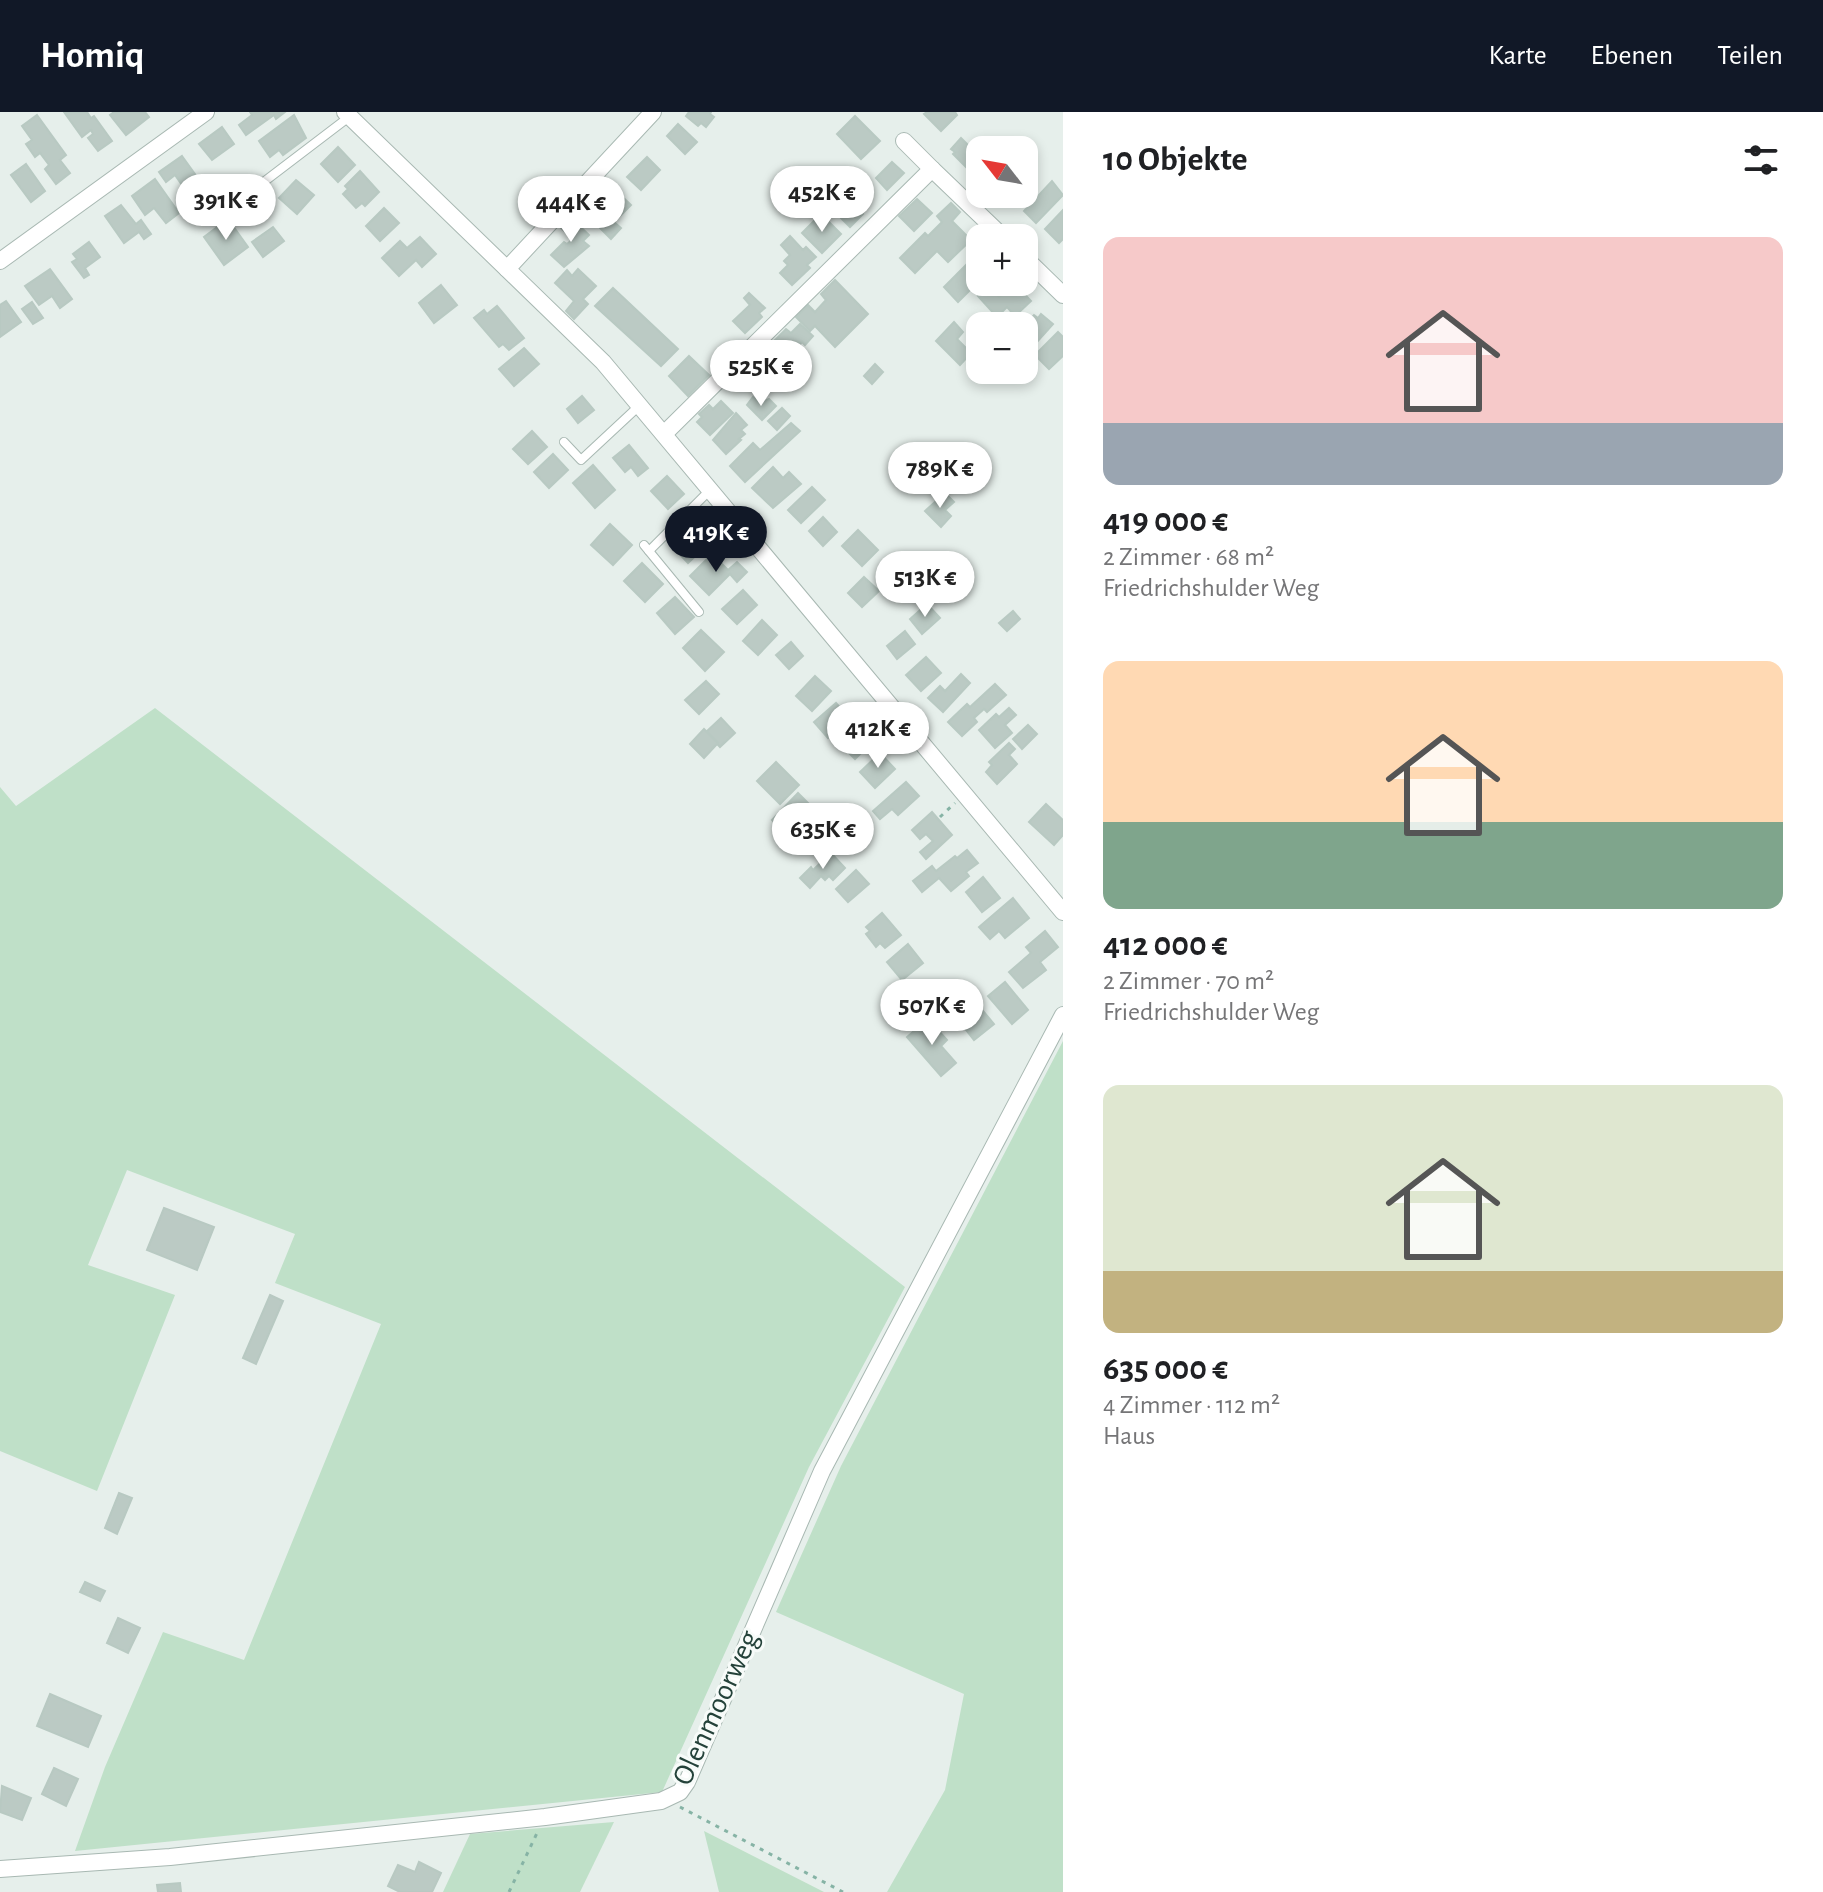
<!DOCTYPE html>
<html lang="de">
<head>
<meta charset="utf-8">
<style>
  body { margin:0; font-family:"Alegreya Sans",sans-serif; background:#f2f2f2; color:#202124; height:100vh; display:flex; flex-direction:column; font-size:30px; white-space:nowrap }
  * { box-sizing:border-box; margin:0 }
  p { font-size:26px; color:#757577 }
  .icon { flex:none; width:44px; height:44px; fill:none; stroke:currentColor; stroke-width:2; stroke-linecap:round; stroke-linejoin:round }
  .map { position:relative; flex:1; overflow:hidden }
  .side { display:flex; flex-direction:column; background:#fff; width:760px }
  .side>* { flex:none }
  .needle { width:52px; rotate:301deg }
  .buttons { position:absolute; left:966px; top:24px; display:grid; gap:16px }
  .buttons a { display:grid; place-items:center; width:72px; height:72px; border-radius:16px; background:#fff; box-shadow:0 4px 12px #0003; font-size:40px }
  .price { position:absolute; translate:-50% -68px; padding:0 18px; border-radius:28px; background:#fff; color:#222; font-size:26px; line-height:52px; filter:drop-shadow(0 2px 4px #0008) }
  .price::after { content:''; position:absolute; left:50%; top:48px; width:24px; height:18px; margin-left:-12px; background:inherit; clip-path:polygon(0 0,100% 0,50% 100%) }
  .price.on { background:#111827; color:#fff }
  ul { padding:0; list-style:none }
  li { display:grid; align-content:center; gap:16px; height:424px; padding:0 40px }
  li span { display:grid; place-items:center; height:248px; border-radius:16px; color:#555 }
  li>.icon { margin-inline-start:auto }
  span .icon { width:144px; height:144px; fill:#fffc; stroke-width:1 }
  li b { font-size:34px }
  h2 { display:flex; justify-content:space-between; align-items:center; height:96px; padding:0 40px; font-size:34px }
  header { display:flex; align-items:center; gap:48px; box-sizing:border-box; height:112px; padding:0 40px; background:#111827; color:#fff }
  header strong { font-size:38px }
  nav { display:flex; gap:44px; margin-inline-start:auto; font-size:28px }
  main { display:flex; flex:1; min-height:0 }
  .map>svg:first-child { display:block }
  .green { fill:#bfe0c8 }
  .building { fill:#bbcac4; stroke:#b8c9c2; stroke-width:2 }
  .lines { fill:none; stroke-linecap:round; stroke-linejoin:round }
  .lane-casing { stroke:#a8b8b2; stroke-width:10 }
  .street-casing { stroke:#a8b8b2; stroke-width:18 }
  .path { stroke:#86b3a5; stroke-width:3; stroke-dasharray:4 6; stroke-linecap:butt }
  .lane { stroke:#fff; stroke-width:8 }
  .street { stroke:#fff; stroke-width:16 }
  .labels { text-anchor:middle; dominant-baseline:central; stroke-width:6; stroke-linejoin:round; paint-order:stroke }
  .street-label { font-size:30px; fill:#24423a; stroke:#f7fbf9 }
</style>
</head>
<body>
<header>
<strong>Homiq</strong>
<nav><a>Karte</a><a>Ebenen</a><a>Teilen</a></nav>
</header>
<main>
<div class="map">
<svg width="1063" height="1780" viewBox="0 0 1063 1780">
  <rect width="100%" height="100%" fill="#e6efeb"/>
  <g class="green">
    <polygon points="155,596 905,1175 809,1355 662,1680 75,1739 105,1655 163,1520 244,1548 381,1212 275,1171 295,1122 127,1058 88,1153 175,1183 97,1379 0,1339 0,675 16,694"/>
    <polygon points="1063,929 1063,1780 887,1780 945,1678 964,1582 776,1500 841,1354"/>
    <polygon points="614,1710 580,1780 443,1780 470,1722"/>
    <polygon points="704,1719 824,1780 719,1780"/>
  </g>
  <g class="building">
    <polygon points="64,0 87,0 91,6 94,4 112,29 98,39 88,26 93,22 91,18 82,25"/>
    <polygon points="114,0 145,0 149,5 126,23 110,3"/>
    <polygon points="250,0 285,0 276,7 274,3 246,23 239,13 252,3"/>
    <polygon points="689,0 711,0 710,2 714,5 706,15 701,11 698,14 686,4"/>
    <polygon points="927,0 955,0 957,3 941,19 924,2"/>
    <polygon points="37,3 66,43 60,48 70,61 56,72 45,57 49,53 40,41 35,45 26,32 32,28 22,14"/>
    <polygon points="294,3 306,26 283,43 279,38 270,45 259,29"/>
    <polygon points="855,4 880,29 861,47 837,22"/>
    <polygon points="678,12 697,30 685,42 667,24"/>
    <polygon points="222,15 234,32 212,48 199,32"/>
    <polygon points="961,26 978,43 966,55 953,42 955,40 951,37"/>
    <polygon points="338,35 355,53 338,70 321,52"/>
    <polygon points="182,44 205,76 191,86 175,63 166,70 159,60"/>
    <polygon points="647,45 660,58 641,78 627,65"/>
    <polygon points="892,50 904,61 887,78 876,66"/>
    <polygon points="26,52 45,79 31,90 11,63"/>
    <polygon points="360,59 379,80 365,94 362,91 356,96 343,82 348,77 345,74"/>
    <polygon points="155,67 179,101 166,111 154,96 145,103 132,84"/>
    <polygon points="296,68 314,83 297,102 279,86"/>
    <polygon points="1052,69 1063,83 1036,111 1024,99"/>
    <polygon points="613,76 631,93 614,110 621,116 611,127 595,111 605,101 597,93"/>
    <polygon points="842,81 863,102 850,115 829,94"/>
    <polygon points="917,87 932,101 914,119 899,104"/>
    <polygon points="951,91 960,100 952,109 971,128 948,150 937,139 915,161 900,146 925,121 928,124 942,110 937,104"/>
    <polygon points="121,93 136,112 141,108 151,122 144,127 139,120 124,131 105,104"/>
    <polygon points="384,96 399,111 380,129 366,114"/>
    <polygon points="1063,98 1063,127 1059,131 1045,117"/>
    <polygon points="821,102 841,122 822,141 802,121"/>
    <polygon points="571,106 589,123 583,129 589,134 564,155 551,143 564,130 567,132 573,127 561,116"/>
    <polygon points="228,107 248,135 224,153 204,125"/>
    <polygon points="273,115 284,129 263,145 252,130"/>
    <polygon points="790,124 803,138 806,135 816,145 807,153 810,156 792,173 780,161 788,153 784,149 790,143 781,133"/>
    <polygon points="420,125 436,142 422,155 416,148 399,164 382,146 400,129 407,136"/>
    <polygon points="89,130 100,145 85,156 89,163 84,166 72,150 77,147 73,142"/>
    <polygon points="973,146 980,153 980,168 958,190 944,175"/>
    <polygon points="50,157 72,187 60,196 52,184 39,193 25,174"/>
    <polygon points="578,157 596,174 583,187 588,192 574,207 566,199 574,189 555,171 567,158 572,164"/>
    <polygon points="835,168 868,202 835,235 815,214 810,219 796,205 808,193 815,200 826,188 821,182"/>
    <polygon points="1014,171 1031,189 1015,204 1007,195 997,205 978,184 989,174 999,185"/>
    <polygon points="441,173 457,193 434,211 419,191"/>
    <polygon points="613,176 678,237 661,254 595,194"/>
    <polygon points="749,181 765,196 759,201 762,205 745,221 733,209 750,193 744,186"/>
    <polygon points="6,189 21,210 0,225 0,193"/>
    <polygon points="32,190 43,206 33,212 22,197"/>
    <polygon points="497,194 524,226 509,238 503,232 499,235 474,206 484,198 487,202"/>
    <polygon points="1041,202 1053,212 1028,240 1024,237 1024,214 1034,203 1038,206"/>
    <polygon points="954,210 963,220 957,227 971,241 960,253 936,229"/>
    <polygon points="800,212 813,224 805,233 802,230 785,248 770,233 786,217 791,221"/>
    <polygon points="1058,220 1063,225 1063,244 1049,257 1035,243"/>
    <polygon points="524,236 539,252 514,274 499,257"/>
    <polygon points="689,244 709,263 688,284 669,264"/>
    <polygon points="875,252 883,260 872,272 864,264"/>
    <polygon points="582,284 594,298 578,311 567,297"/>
    <polygon points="753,285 760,291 769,287 776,294 762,308 747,293"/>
    <polygon points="721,289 733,301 710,323 697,310 702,305 699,302 709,293 713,297"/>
    <polygon points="782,296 790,304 777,318 768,309"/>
    <polygon points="736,301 747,313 741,318 745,322 739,327 741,328 726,342 713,328"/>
    <polygon points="791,311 800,319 745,370 730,354 753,331 760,338"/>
    <polygon points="532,319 547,335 528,352 513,337"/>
    <polygon points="629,333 648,356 638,364 631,355 625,360 613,346"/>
    <polygon points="553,342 568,358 549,376 534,360"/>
    <polygon points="593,353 615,378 595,396 573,371"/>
    <polygon points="773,355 783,366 789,360 801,372 773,396 752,376"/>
    <polygon points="667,364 684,382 668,397 651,379"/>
    <polygon points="812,375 825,388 801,411 788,398"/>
    <polygon points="945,381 954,390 945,398 951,404 941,415 925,399"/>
    <polygon points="823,405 837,420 823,434 809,419"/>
    <polygon points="610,412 632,433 613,453 591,433"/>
    <polygon points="692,415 708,432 688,451 672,434"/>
    <polygon points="858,418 878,438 862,454 842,434"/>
    <polygon points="715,445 728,458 737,450 747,460 737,470 730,462 709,483 690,464 708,446 711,450"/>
    <polygon points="642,451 663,472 645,490 624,469"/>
    <polygon points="864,465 879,479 862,495 848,481"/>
    <polygon points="743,478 757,493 737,512 722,497"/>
    <polygon points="675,485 694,505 675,522 657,501"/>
    <polygon points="927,492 940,506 922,522 910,507"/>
    <polygon points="1013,499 1020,507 1007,519 999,511"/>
    <polygon points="762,508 777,523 758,543 743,529"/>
    <polygon points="701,518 724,540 705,559 683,536"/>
    <polygon points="905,519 915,532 897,547 887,534"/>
    <polygon points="791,530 803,544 789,557 776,543"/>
    <polygon points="926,545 941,561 921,579 906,563"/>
    <polygon points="961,562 970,571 943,600 928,586 940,574 945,579"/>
    <polygon points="815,564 831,579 812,599 796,584"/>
    <polygon points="706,569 719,582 699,602 685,588"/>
    <polygon points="995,572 1006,583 987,600 984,597 974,606 977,610 962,624 948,610 967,592 970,595"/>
    <polygon points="836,591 850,607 828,626 814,610"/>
    <polygon points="1009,596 1016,603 1005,613 1012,621 995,636 979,618 996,602 999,605"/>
    <polygon points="721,606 735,621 720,635 706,620"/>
    <polygon points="1028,613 1037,622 1022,637 1013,627"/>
    <polygon points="704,617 718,631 704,646 690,632"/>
    <polygon points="860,619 872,630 855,647 843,635"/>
    <polygon points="1009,631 1015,637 1009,643 1017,652 997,672 986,660 992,653 989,650"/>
    <polygon points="880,641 895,657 875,676 860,660"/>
    <polygon points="776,650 799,673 780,692 757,669"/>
    <polygon points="906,670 919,684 898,703 892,697 880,707 873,699"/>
    <polygon points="798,681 812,695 786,721 772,708"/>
    <polygon points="1046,692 1063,708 1063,723 1054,733 1029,710"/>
    <polygon points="932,700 952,723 926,747 920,740 933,729 926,722 920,727 912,718"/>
    <polygon points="816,705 831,721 812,739 797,723"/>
    <polygon points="967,738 978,751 966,760 969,764 951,779 939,766 922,780 913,769 932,754 936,759 955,744 957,746"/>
    <polygon points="831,741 845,756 833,768 829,764 825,768 821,764 810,776 800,766 811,755 813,758"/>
    <polygon points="856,758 869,772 848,790 836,777"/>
    <polygon points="983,765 1000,786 982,800 966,780"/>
    <polygon points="1013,786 1029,806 1005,826 999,819 990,827 979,815"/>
    <polygon points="882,801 901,823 885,836 880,831 876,835 866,822 870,819 866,815"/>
    <polygon points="1045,819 1058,835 1040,850 1046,858 1023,876 1009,860 1031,841 1026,835"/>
    <polygon points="908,832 923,851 902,868 887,850"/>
    <polygon points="1005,870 1028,898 1012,912 988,884"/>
    <polygon points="978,893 994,912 974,928 959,909"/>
    <polygon points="928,907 947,928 941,934 956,951 941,964 907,925"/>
    <polygon points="164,1096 214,1115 197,1158 147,1138"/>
    <polygon points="270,1183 283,1189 256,1252 243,1246"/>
    <polygon points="119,1381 132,1386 117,1422 105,1416"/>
    <polygon points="85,1470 105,1479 100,1489 80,1480"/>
    <polygon points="118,1506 140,1516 128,1541 107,1531"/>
    <polygon points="50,1582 101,1604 88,1635 37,1614"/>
    <polygon points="54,1656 78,1667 66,1694 42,1682"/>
    <polygon points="2,1674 31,1686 22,1708 0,1700"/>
    <polygon points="419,1750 441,1761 432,1780 400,1780 388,1774 398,1753 415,1760"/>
    <polygon points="180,1771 181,1780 158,1780 157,1773"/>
  </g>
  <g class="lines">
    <g class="lane-casing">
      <g id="lane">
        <polyline points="256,101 244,85 349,5"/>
        <polyline points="564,330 581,348 639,294"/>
        <polyline points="644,433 699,500"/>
        <polyline points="649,439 710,378"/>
      </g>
    </g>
    <g class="street-casing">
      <g id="street">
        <polyline points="345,0 603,250 1063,800"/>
        <polyline points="904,29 932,57"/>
        <polyline points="1024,145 1063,183"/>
        <polyline points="0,149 206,0"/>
        <polyline points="507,157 653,0"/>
        <polyline points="664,322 932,57 1004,126"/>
        <polyline points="0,1757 170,1745 545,1705 661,1689 680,1680 687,1670 822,1359 1063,903"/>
      </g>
    </g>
    <g class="path">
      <polyline points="940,705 955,691"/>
      <polyline points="680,1695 843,1780"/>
      <polyline points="509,1780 538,1719"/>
    </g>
    <use href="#lane" class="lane"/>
    <use href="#street" class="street"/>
  </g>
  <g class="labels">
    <g class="street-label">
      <text transform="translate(716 1596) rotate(-65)">Olenmoorweg</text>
    </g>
  </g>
</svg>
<div class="buttons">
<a><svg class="needle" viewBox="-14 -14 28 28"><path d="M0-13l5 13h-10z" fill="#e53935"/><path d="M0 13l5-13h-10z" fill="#757577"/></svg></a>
<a>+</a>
<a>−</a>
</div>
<b class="price" style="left:822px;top:122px">452K €</b>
<b class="price" style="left:226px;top:130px">391K €</b>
<b class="price" style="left:571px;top:132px">444K €</b>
<b class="price" style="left:761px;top:296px">525K €</b>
<b class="price" style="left:940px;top:398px">789K €</b>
<b class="price on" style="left:716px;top:462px">419K €</b>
<b class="price" style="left:925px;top:507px">513K €</b>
<b class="price" style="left:878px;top:658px">412K €</b>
<b class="price" style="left:823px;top:759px">635K €</b>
<b class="price" style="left:932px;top:935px">507K €</b>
</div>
<section class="side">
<h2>10 Objekte<svg class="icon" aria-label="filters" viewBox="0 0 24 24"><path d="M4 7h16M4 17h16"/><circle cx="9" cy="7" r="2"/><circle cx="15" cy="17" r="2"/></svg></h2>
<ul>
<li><span style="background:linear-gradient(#f6c9c9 75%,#9aa5b1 0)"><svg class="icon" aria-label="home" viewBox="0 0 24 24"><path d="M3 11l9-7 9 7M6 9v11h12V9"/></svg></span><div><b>419 000 €</b><p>2 Zimmer · 68 m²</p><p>Friedrichshulder Weg</p></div></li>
<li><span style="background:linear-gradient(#ffd9b3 65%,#7fa58c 0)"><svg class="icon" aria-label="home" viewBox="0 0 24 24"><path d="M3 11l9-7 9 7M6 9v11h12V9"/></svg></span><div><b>412 000 €</b><p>2 Zimmer · 70 m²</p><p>Friedrichshulder Weg</p></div></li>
<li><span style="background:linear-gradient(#dfe7d0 75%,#c2b280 0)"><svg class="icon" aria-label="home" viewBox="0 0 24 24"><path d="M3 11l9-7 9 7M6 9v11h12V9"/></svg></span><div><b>635 000 €</b><p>4 Zimmer · 112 m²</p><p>Haus</p></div></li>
</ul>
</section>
</main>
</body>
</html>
